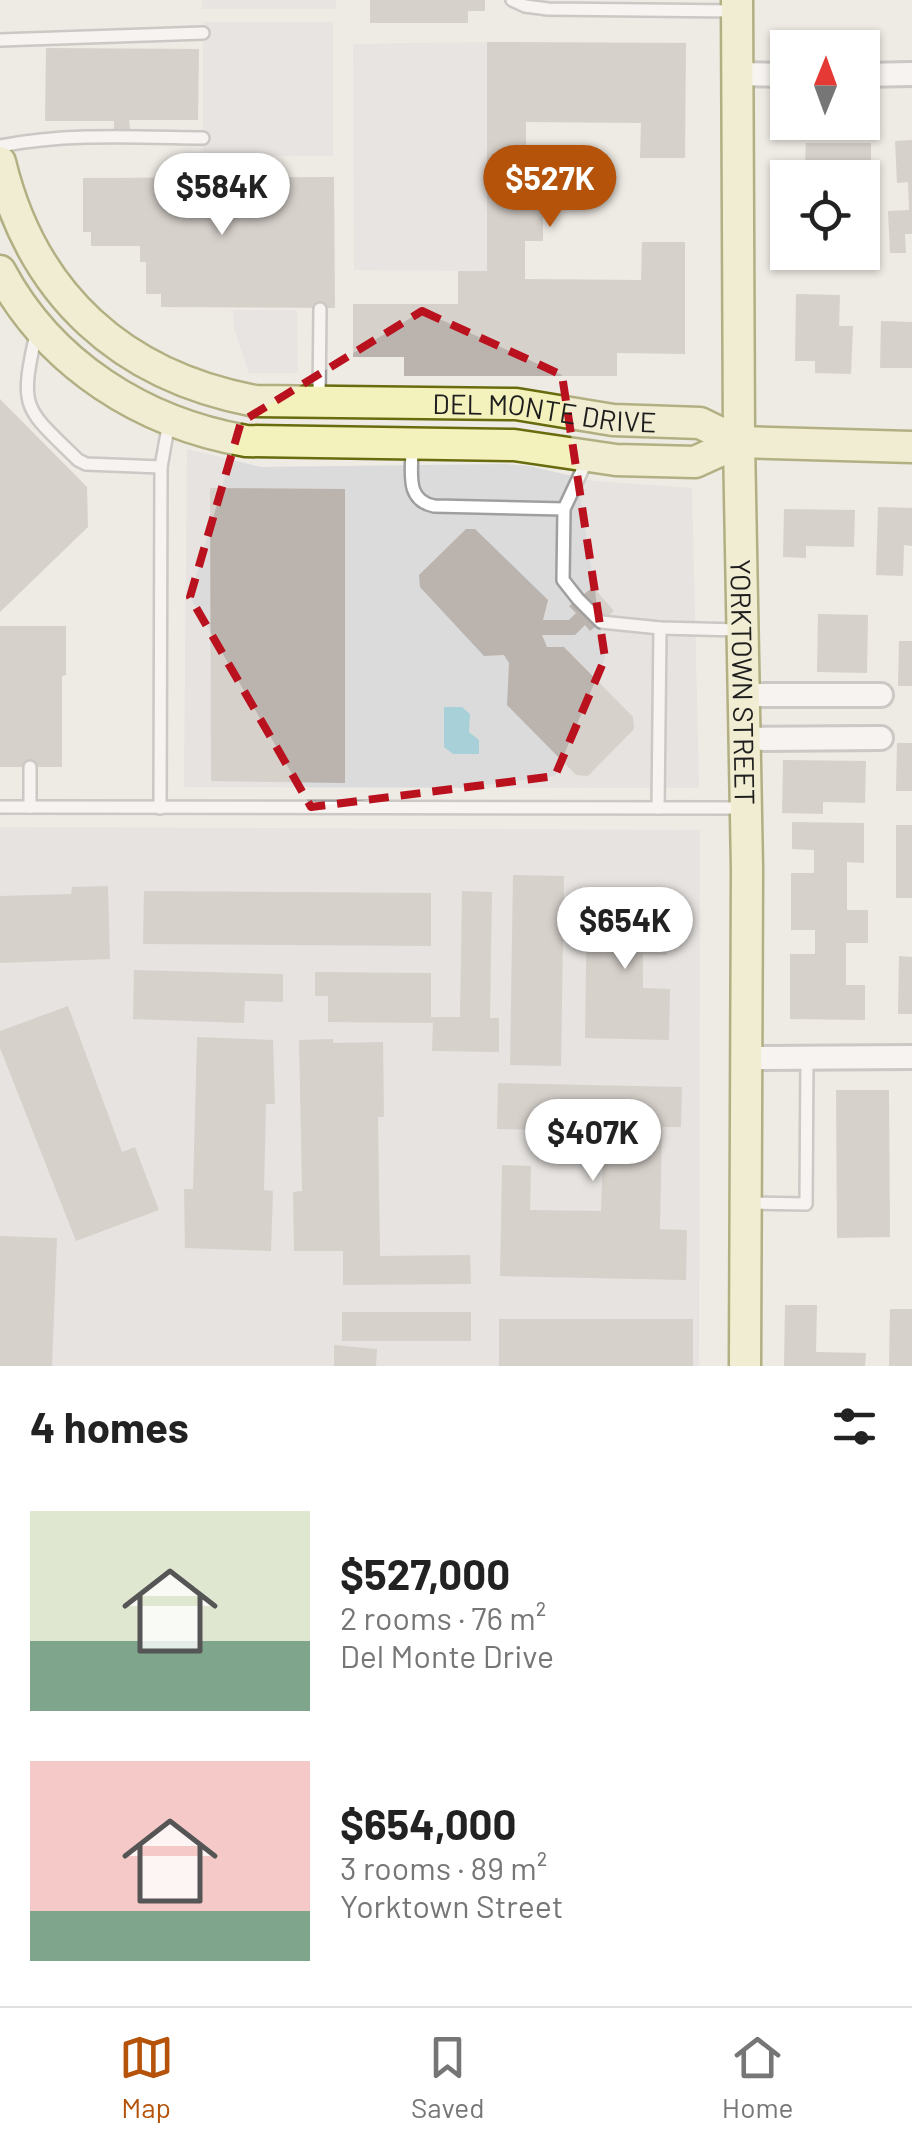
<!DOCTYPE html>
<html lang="en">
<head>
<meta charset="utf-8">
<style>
  body { margin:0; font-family:Barlow,sans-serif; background:#f2f2f2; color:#222; height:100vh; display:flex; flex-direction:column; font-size:38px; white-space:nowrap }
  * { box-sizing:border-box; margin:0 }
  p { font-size:32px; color:#767676 }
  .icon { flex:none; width:55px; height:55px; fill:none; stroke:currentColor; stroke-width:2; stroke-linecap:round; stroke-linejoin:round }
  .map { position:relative; height:1366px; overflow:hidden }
  .panel { display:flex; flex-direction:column; background:#fff; flex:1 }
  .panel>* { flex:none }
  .needle { width:65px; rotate:1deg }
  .buttons { position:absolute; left:770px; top:30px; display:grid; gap:20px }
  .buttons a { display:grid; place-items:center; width:110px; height:110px; border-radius:0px; background:#fff; box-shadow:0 2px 8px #0004; font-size:50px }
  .price { position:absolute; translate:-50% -85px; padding:0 22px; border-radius:35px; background:#fff; color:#222; font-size:32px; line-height:65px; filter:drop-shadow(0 2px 5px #0008) }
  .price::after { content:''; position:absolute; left:50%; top:60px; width:30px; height:22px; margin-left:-15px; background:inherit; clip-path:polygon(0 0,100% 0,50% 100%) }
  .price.on { background:#b45309; color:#fff }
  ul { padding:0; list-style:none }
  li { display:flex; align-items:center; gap:30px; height:250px; padding:0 30px }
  li span { display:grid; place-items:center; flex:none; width:280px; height:200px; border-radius:0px; color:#555 }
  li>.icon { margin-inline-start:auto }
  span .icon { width:120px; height:120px; fill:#fffc; stroke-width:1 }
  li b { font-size:42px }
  h2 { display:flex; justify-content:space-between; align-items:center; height:120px; padding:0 30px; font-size:42px }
  .tab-bar { display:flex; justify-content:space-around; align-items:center; height:140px; border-top:2px solid #e0e0e0; background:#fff; font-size:28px; color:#767676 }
  .tab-bar a { display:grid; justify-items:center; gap:5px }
  .tab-bar .on { color:#b45309 }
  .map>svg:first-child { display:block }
  .residential { fill:#dbdbdb }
  .parking { fill:#dedede }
  .water { fill:#a8d0d8 }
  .building { fill:#bbb3ae }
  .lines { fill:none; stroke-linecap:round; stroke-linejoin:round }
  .lane-casing { stroke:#9f9f9f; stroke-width:16 }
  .street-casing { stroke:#9f9f9f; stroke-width:28 }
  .secondary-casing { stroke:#686b0e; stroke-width:35 }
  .lane { stroke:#fff; stroke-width:11 }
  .street { stroke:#fff; stroke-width:22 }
  .secondary { stroke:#f4f2bc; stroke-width:30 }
  .marked { fill:none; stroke:#ba111e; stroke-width:8; stroke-dasharray:20 12; stroke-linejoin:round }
  .labels { text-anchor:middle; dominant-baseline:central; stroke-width:10; stroke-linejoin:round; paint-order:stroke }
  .street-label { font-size:28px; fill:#1e1e1e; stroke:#fff }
</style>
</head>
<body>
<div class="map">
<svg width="912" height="1366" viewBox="0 0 912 1366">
  <rect width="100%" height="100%" fill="#eeeae4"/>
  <g class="residential">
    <polygon points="187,449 261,467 505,464 529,466 594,481 692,488 699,788 184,787"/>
    <polygon points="0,827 700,830 699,1366 0,1366"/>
  </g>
  <g class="parking">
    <rect x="202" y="0" width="134" height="9"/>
    <rect x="203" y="22" width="130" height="134"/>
    <polygon points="487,42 487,271 354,270 353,44"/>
    <polygon points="233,310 297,310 298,373 249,373 234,329"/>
  </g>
  <polygon class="water" points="444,707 462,707 470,714 469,732 479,740 479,754 453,754 444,747"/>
  <g class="building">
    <polygon points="370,0 485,0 485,11 468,11 468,23 370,23"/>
    <polygon points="487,42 686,43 685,158 640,158 641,123 526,122 526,162 543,162 543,241 525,241 525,279 641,280 642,242 685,242 685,354 617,353 617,376 404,376 404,357 353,357 353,304 458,304 458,271 487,271"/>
    <polygon points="46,48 199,49 198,120 129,120 130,129 114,129 114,121 45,121"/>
    <polygon points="912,140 912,234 905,234 906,253 890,253 888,211 909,210 908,182 897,183 895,141"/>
    <polygon points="806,143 871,143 871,203 862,203 862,178 788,178 788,196 784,196 784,160 805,161"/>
    <polygon points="334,177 335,308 161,307 161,294 146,294 146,262 140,262 140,246 91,246 91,232 83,232 83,178"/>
    <polygon points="796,294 840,295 839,326 853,326 851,374 815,373 815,361 795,361"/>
    <polygon points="881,321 912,322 912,368 880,368"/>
    <polygon points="0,399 87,487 88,527 0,612"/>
    <polygon points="210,488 345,489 345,783 211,781"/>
    <polygon points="878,507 912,508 912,546 904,545 903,576 876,575"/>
    <polygon points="784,509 855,510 854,547 806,546 806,558 783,557"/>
    <polygon points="466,529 475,529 548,600 543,620 569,620 576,613 569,606 593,587 614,611 590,631 585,625 575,635 542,635 547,647 564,647 633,717 634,729 588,776 576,775 507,705 509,663 504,655 484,656 420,587 419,575"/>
    <polygon points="818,614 868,615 867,673 817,672"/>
    <polygon points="0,626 66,626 66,675 62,676 62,767 0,767"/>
    <polygon points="899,641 912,641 912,686 898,686"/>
    <polygon points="897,743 912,743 912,791 896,791"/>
    <polygon points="783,760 866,761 865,803 823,802 823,814 782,813"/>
    <polygon points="792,822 864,823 864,863 847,862 847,910 868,910 868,943 846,943 846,985 865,985 865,1020 790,1019 790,954 815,954 815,930 791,930 791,873 814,873 814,850 792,849"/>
    <rect x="896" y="825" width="16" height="73"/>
    <polygon points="513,875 564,876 561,1066 510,1065"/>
    <polygon points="108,886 110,959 0,963 0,896 71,894 72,887"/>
    <polygon points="144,891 431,893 431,946 143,944"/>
    <polygon points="462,891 492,892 490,1018 499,1018 499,1052 432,1051 433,1023 328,1022 328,996 315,996 315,972 431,973 431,1017 460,1017"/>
    <polygon points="587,903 668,905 667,955 643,954 643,988 670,989 669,1040 585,1038"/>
    <polygon points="899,956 912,957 912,1014 898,1014"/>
    <polygon points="134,970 283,974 283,1002 245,1001 244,1023 133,1019"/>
    <polygon points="68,1006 122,1152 135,1147 159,1210 76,1241 0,1048 0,1031"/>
    <polygon points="197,1037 273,1040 275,1104 266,1104 264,1190 273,1191 271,1251 185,1248 184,1189 193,1189"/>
    <polygon points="333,1039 333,1043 383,1042 384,1117 378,1117 380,1256 470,1255 471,1284 343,1285 343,1251 294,1251 293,1192 302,1191 299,1040"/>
    <polygon points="498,1083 682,1087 681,1127 662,1127 660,1229 687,1230 686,1280 500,1276 502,1165 531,1166 530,1210 601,1211 603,1149 544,1147 544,1130 497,1129"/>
    <polygon points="836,1090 889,1090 890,1237 837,1238"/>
    <polygon points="0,1236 57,1238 52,1366 0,1366"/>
    <polygon points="785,1305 817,1305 816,1352 866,1353 865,1366 784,1366"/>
    <polygon points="890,1309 912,1309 912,1366 889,1366"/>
    <rect x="342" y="1312" width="129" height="29"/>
    <rect x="499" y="1319" width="194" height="47"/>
    <polygon points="334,1345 377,1349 376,1366 334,1366"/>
  </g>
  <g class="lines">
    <g class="lane-casing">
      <g id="lane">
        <polyline points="512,0 525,6 548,9 736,11"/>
        <polyline points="0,40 203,33"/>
        <path d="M0,146C68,133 134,137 203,138"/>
        <path d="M36,334C19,410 24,407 78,460L86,464L161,467"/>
        <polyline points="319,398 320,309"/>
        <path d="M412,447C412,473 405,500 434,506L564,509"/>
        <polyline points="588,458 564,509 563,580 578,599 601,622 660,628 739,630"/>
        <polyline points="0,807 742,808"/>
        <polyline points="30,807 30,767"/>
        <polyline points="160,808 161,467 169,422"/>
        <polyline points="658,808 660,628"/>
        <polyline points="750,1203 806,1204 807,1057"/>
      </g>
    </g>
    <g class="street-casing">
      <g id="street">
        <polyline points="737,74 788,75"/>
        <polyline points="862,75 912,74"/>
        <polyline points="744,695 881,695"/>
        <polyline points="745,739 881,738"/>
        <polyline points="746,1058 912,1057"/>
      </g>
    </g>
    <g class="secondary-casing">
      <g id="secondary">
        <path id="s1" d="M737,0L739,442L747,869L745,1366"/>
        <path id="s2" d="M0,162C32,295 122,376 255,401L516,404L613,420L700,423L739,442L912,447"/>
        <path d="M0,271C50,365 143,423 246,441L514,445L616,460L695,462L739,442"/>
      </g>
    </g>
    <use href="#lane" class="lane"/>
    <use href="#street" class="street"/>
    <use href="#secondary" class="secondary"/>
  </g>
  <path d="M0 0H912V1366H0ZM422,311L562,375L605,658L555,776L311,807L190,597L241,422Z" fill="#eeeae4" fill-opacity=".55" fill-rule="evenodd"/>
  <path class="marked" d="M422,311L562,375L605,658L555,776L311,807L190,597L241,422Z"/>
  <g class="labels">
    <g class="street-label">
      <text stroke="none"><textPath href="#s2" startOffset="662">DEL MONTE DRIVE</textPath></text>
      <text stroke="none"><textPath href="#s1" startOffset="682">YORKTOWN STREET</textPath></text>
    </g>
  </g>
</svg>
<div class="buttons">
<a><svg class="needle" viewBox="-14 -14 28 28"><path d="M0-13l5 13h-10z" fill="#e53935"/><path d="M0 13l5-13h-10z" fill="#767676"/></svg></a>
<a><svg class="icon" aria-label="locate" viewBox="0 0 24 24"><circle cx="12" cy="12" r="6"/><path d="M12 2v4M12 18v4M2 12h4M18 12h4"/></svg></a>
</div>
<b class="price on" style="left:550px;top:230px">$527K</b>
<b class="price" style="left:222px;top:238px">$584K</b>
<b class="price" style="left:625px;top:972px">$654K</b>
<b class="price" style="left:593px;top:1184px">$407K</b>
</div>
<section class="panel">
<h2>4 homes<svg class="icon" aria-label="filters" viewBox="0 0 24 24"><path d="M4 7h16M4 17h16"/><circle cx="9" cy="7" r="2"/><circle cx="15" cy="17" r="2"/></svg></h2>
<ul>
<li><span style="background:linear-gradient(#dfe7d0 65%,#7fa58c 0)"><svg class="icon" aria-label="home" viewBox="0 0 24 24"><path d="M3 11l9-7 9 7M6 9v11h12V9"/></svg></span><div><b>$527,000</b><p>2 rooms · 76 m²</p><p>Del Monte Drive</p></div></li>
<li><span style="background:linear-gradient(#f6c9c9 75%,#7fa58c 0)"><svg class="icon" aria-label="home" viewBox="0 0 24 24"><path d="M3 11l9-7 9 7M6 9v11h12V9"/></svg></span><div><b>$654,000</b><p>3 rooms · 89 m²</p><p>Yorktown Street</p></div></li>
</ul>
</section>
<nav class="tab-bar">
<a class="on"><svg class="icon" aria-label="map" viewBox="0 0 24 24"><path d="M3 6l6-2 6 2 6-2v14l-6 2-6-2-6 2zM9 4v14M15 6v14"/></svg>Map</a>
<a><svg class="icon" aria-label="saved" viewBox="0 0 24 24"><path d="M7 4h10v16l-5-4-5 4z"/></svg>Saved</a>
<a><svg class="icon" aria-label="home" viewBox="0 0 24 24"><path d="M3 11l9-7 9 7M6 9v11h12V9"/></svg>Home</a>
</nav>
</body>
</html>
